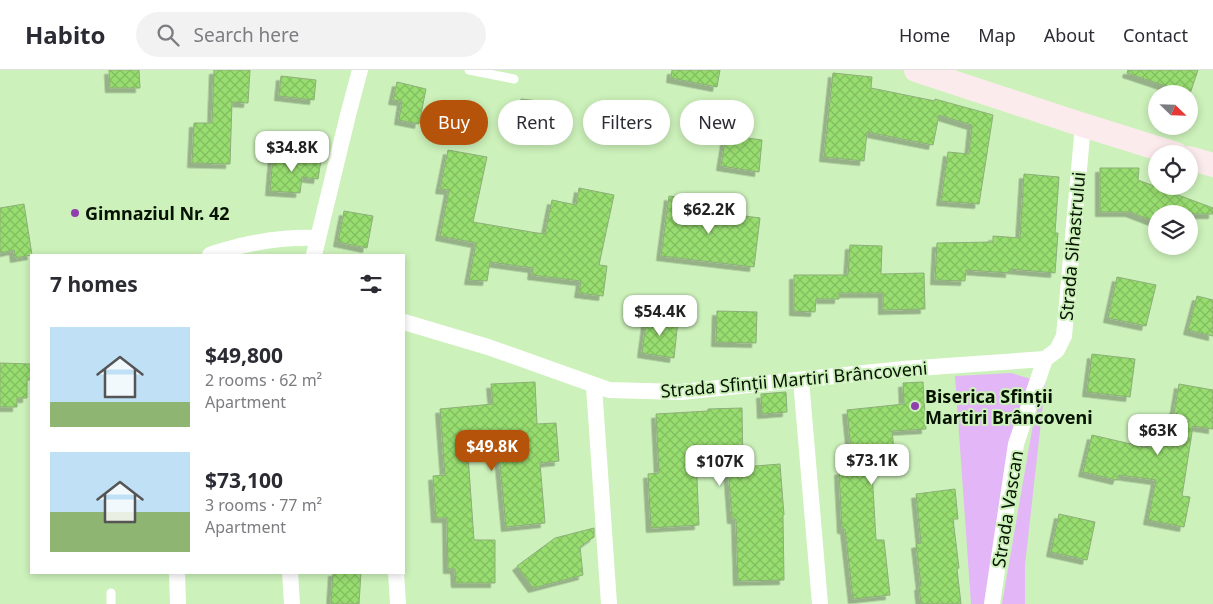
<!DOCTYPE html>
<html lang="en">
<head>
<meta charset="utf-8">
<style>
  body { margin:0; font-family:"Noto Sans",sans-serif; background:#f2f2f3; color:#2b2b33; height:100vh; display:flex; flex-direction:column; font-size:19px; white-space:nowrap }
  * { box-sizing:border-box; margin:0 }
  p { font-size:16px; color:#7c7c81 }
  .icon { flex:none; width:28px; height:28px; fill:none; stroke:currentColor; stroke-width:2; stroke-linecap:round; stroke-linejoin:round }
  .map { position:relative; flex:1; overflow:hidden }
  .sheet { position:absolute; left:30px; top:184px; width:375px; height:320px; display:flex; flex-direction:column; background:#fff; border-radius:0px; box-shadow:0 2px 8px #0003 }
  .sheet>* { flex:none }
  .top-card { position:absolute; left:420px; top:30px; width:475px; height:45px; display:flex; gap:10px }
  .needle { width:32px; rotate:113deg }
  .buttons { position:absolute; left:1148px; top:15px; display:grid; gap:10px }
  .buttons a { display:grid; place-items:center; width:50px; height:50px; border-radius:50%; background:#fff; box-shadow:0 2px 8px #0003; font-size:25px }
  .price { position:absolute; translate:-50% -42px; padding:0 11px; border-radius:10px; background:#fff; color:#222; font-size:16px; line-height:32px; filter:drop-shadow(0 1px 2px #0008) }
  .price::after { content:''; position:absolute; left:50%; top:30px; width:15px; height:11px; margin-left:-8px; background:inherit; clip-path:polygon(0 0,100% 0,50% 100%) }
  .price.active { background:#b45309; color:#fff }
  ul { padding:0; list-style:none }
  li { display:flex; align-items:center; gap:15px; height:125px; padding:0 20px }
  li span { display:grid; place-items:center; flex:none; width:140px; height:100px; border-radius:0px; color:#555 }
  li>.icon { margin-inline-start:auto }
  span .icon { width:60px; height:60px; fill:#fffc; stroke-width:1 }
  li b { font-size:21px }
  h2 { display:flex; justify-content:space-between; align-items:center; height:60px; padding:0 20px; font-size:21px }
  .tag { padding:0 18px; border-radius:22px; background:#fff; box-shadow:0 2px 8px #0003; font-size:18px; line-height:45px }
  .tag.active { background:#b45309; color:#fff }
  header { display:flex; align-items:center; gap:30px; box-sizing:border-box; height:70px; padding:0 25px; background:#fff; border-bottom:1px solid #e1e1e2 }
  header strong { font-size:24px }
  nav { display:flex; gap:28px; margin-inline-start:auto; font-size:18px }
  .search { width:350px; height:45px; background:#f2f2f3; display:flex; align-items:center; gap:12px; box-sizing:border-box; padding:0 18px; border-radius:28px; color:#7c7c81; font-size:19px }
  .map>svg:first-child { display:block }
  .green { fill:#e3b7f7 }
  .building { fill:url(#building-cross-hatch); stroke:#8daf7a; filter:url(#shadow) }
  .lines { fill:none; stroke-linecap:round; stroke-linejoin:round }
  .lane { stroke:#fff; stroke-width:9 }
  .street { stroke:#fff; stroke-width:16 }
  .secondary { stroke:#fcebec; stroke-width:24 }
  .poi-dot { fill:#8f3fae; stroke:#ccf1ba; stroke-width:2 }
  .labels { text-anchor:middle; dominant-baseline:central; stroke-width:4; stroke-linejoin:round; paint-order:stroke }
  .poi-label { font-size:18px; font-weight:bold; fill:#071302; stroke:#ccf1ba; text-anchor:start }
  .street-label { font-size:18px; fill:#071302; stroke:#ccf1ba }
</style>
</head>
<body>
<header>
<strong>Habito</strong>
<div class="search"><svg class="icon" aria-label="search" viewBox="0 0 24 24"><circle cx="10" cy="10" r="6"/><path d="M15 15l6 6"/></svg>Search here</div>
<nav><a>Home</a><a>Map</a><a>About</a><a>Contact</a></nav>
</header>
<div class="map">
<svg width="1213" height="534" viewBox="0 0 1213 534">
  <defs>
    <pattern id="building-cross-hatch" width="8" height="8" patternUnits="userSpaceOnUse" patternTransform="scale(1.25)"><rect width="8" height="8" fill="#98dd70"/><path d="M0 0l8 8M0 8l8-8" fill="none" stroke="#82bd5f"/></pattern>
    <filter id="shadow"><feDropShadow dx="-4.5" dy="4.5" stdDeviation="0" flood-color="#0004"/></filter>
  </defs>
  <rect width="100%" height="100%" fill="#ccf1ba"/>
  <g class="green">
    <polygon points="1011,303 1031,309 985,534 971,534 955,306"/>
    <polygon points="1046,307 1025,495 1025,534 1002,534 1032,360"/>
  </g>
  <g class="building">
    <polygon points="109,0 139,0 140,18 110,18"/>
    <polygon points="214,0 250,0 248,33 232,32 230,94 192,93 194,53 212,53"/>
    <polygon points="672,0 720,0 717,17 671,8"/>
    <polygon points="1128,0 1198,0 1190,24 1127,3"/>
    <polygon points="833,3 872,7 871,18 935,31 935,29 993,45 979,134 941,131 948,82 969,84 972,55 939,45 933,75 867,62 864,91 824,87"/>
    <polygon points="281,6 316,10 314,30 279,26"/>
    <polygon points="397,12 426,19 419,54 399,50 402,31 393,30"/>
    <polygon points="521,29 548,32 545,63 517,60"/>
    <polygon points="726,65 762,70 759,102 721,96"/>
    <polygon points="448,80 487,87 473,152 537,163 538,163 545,164 552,130 576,135 579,118 614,125 599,195 607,196 603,226 579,223 581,211 532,205 533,198 490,192 487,211 469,210 476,173 440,166 449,120 440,119"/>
    <polygon points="273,86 321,90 318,109 302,107 300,123 270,121"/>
    <polygon points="1100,98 1139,98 1138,110 1213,138 1213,144 1156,144 1156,152 1130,142 1100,142"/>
    <polygon points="1024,104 1059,107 1055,163 1058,163 1055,203 1010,199 1010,203 966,200 965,211 935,210 937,173 993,172 993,166 1020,168"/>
    <polygon points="669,126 693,129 692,139 760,148 754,197 661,186"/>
    <polygon points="24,134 32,185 15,188 14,180 0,183 0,138"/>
    <polygon points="344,141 373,146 367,178 338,172"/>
    <polygon points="850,175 882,176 881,204 924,203 925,239 883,240 883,223 839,223 839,229 816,229 815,242 794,241 794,205 848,205"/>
    <polygon points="1117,207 1156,215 1146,256 1108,248"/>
    <polygon points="1197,226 1213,230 1213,266 1188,260"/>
    <polygon points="717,241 757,242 756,273 716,272"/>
    <polygon points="647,246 678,250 674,288 642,283"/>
    <polygon points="1092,284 1135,289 1130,327 1087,322"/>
    <polygon points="0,293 31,294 31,310 27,310 27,328 17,328 17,337 0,337"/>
    <polygon points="535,312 537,354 556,353 559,391 540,393 545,453 506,457 499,384 468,385 474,470 495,470 495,513 456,513 455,499 448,499 447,448 436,448 433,406 445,405 440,339 493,334 491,314"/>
    <polygon points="923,312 926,359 892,361 894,379 871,382 876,470 884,470 890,525 853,529 845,459 842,459 839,401 853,400 847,340 904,334 903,313"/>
    <polygon points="1179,314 1213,320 1213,359 1193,356 1182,426 1190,427 1184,457 1148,450 1156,410 1119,405 1117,410 1083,402 1092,365 1148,378 1151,358 1171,361"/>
    <polygon points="786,322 787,342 762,344 761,324"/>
    <polygon points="742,338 743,397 780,394 784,445 783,445 784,510 738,511 736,449 732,449 727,383 696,385 699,455 651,458 648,404 659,403 656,344 708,341 708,339"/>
    <polygon points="955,419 958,449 953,449 959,498 957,499 961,534 921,534 919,516 921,516 916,474 921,473 916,424"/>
    <polygon points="1059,444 1095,452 1087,490 1051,482"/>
    <polygon points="594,458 594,467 580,477 583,505 533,518 517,496 555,468"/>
    <polygon points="333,502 361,502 359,534 331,534"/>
  </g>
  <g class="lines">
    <g class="lane">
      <polyline points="469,0 514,9"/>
      <polyline points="111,523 111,534"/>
    </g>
    <g class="street">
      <path d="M210,185C220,181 230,179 240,176C266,170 291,167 317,168"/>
      <polyline points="314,185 348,45 360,0"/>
      <polyline points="404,252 488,277 609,320 681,322 903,299 1045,289"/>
      <polyline points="1045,289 1057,280 1064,266 1083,55"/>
      <polyline points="801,310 820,534"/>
      <polyline points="594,316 609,534"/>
      <polyline points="177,502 178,534"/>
      <polyline points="290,502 292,534"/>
      <polyline points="396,502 398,534"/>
      <polyline points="992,534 1016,374 1045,289"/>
    </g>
    <g class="secondary">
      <polyline points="916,0 1083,55 1176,84"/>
      <polyline points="1189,88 1213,95"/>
    </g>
  </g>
  <g class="poi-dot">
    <circle cx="75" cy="143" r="5"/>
    <circle cx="915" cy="336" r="5"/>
  </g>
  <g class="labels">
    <g class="poi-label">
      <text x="85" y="143">Gimnaziul Nr. 42</text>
      <text x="925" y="326">Biserica Sfinții<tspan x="925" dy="21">Martiri Brâncoveni</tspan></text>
    </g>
    <g class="street-label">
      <text transform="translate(1072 176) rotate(-85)">Strada Sihastrului</text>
      <text transform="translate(794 309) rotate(-5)">Strada Sfinții Martiri Brâncoveni</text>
      <text transform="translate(1007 439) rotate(-81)">Strada Vascan</text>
    </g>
  </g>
</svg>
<div class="buttons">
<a><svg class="needle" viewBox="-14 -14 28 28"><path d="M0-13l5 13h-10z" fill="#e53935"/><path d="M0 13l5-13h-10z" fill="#7c7c81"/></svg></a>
<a><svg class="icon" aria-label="locate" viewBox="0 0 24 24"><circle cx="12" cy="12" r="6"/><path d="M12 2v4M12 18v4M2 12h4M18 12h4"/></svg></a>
<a><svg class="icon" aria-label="layers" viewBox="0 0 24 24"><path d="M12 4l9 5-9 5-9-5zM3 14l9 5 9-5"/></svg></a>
</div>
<b class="price" style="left:292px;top:103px">$34.8K</b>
<b class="price" style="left:709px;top:165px">$62.2K</b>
<b class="price" style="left:660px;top:267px">$54.4K</b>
<b class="price" style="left:1158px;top:386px">$63K</b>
<b class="price active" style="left:492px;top:402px">$49.8K</b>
<b class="price" style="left:872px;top:416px">$73.1K</b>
<b class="price" style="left:720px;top:417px">$107K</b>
<div class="top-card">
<a class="tag active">Buy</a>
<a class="tag">Rent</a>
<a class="tag">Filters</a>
<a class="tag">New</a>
</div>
<section class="sheet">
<h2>7 homes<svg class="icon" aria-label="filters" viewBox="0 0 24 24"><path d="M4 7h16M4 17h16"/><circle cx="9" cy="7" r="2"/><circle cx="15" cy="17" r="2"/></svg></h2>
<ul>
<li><span style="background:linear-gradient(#bfe0f5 75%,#8fb573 0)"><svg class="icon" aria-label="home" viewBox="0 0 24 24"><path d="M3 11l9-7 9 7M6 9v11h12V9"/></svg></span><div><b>$49,800</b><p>2 rooms · 62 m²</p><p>Apartment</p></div></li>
<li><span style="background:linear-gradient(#bfe0f5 60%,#8fb573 0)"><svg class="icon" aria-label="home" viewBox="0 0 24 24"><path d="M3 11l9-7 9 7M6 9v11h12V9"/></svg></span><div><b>$73,100</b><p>3 rooms · 77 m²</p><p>Apartment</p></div></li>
</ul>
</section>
</div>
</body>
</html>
